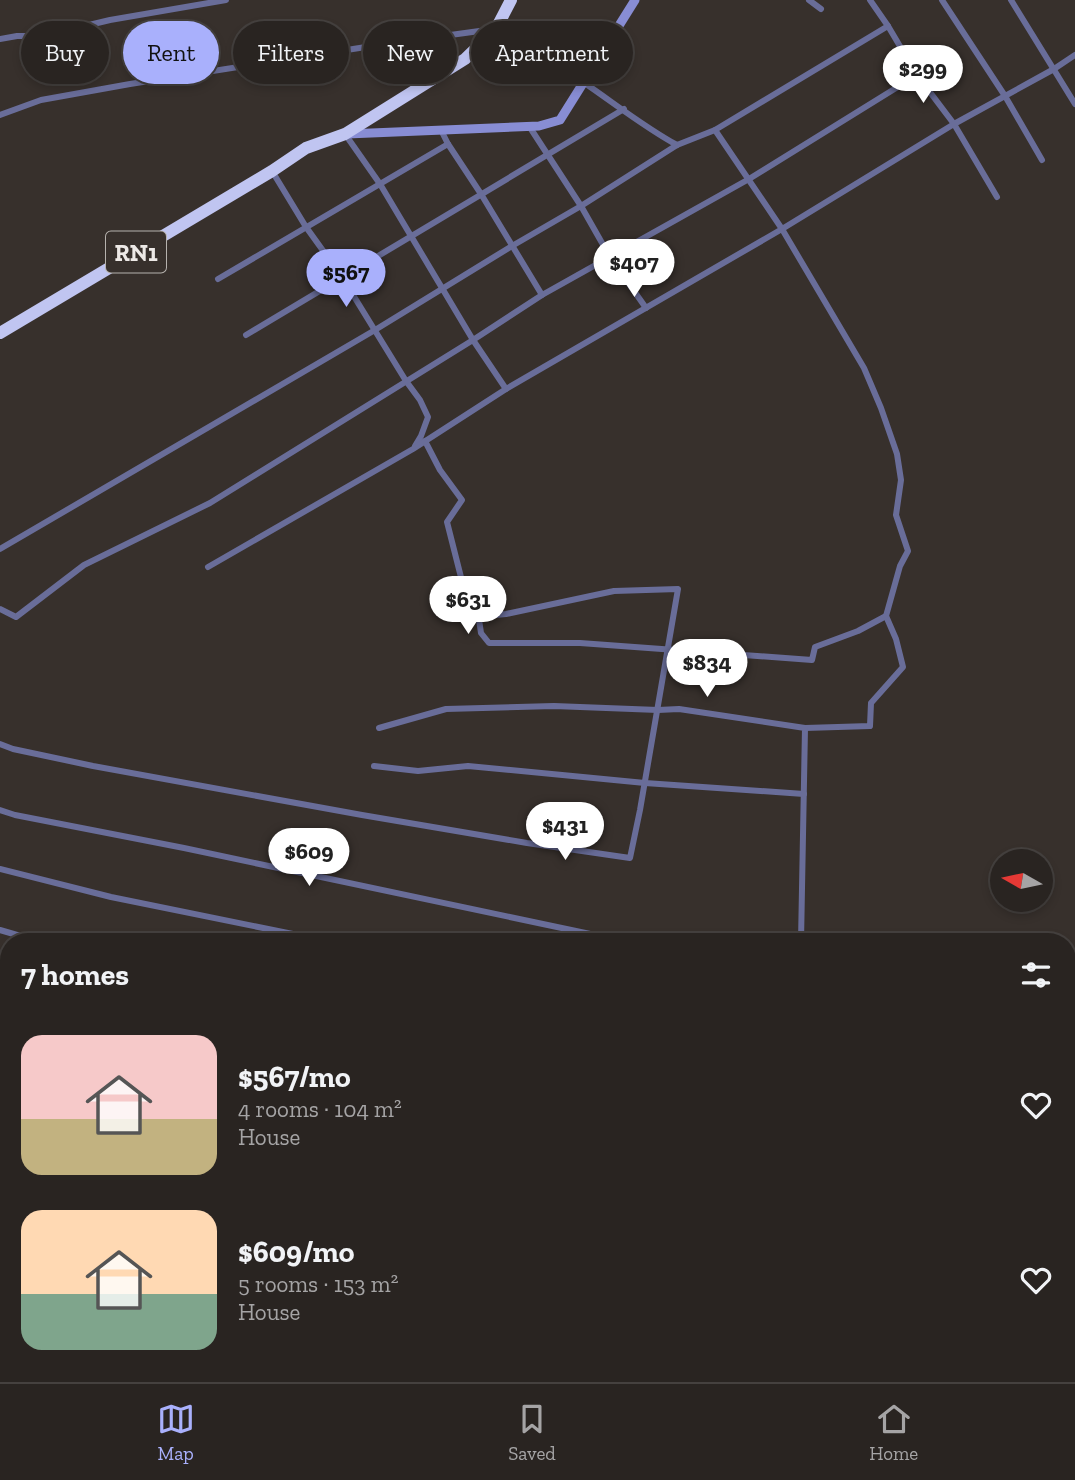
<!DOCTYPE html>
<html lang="en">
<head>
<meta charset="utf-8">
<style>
  body { margin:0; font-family:"Zilla Slab",serif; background:#35302e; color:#f1f3f6; height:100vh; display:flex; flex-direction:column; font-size:26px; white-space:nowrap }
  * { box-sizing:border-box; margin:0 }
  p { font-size:23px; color:#a5a4a5 }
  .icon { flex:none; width:38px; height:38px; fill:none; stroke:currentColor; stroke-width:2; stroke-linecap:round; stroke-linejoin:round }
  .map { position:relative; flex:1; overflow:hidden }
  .side { position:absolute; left:0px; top:933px; width:1076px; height:450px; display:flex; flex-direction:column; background:#292421; border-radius:28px 28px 0 0; box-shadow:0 4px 10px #0003,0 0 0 2px #45413f }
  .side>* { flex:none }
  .guide { position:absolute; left:21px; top:21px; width:700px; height:63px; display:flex; gap:14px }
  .needle { width:46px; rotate:279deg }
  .fabs { position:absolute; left:990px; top:849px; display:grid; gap:14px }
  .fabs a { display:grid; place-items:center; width:63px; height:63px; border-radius:50%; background:#292421; box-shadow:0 4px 10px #0003,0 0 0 2px #45413f; font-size:35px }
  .price { position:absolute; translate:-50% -60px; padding:0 16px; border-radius:24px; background:#fff; color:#222; font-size:23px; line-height:46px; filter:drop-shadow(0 2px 4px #0008) }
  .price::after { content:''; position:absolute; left:50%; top:42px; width:21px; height:16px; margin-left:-10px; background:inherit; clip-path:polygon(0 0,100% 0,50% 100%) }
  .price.selected { background:#a9b0fc; color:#111 }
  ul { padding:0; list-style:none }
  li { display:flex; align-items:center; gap:21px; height:175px; padding:0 21px }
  li span { display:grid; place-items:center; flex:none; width:196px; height:140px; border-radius:21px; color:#555 }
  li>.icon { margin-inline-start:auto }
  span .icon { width:84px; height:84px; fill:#fffc; stroke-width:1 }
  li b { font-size:30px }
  h2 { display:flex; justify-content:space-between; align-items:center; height:84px; padding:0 21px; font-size:30px }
  .chip { padding:0 24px; border-radius:32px; background:#292421; box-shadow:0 4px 10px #0003,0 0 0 2px #45413f; font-size:24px; line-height:63px }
  .chip.selected { background:#a9b0fc; color:#111 }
  .menu { display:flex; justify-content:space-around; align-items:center; height:98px; border-top:2px solid #45413f; background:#292421; font-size:19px; color:#a5a4a5 }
  .menu a { display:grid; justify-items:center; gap:4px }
  .menu .selected { color:#a9b0fc }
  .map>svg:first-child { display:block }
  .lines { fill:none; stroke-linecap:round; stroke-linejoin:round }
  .street { stroke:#696d99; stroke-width:6 }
  .secondary { stroke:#888dd4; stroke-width:9 }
  .highway { stroke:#c0c5f1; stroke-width:12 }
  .labels { text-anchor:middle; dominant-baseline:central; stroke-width:6; stroke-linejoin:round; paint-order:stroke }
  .shield { fill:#37302c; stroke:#b6b2ae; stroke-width:2 }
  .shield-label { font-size:24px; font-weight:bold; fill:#ede9e6 }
</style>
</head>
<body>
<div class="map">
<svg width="1075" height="1382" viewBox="0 0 1075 1382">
  <rect width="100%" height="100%" fill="#37302c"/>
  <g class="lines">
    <g class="street">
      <polyline points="809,0 821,9"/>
      <polyline points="870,0 888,26 917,75 954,124 997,197"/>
      <polyline points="942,0 1005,96 1042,160"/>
      <polyline points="1011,0 1075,104"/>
      <polyline points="0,39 17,36 62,36 78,31 89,25 110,20 226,0"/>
      <path d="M583,82C614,103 644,127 677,145"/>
      <polyline points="0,115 41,100 130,84 385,44 494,29"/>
      <polyline points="529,126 581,206 610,257 646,308"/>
      <polyline points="441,130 448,144 481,194 542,295"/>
      <polyline points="715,130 782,229 864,368 881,408 897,454 901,480 896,515 908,551 900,566 886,616 896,639 903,667 871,703 870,726 805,728"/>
      <polyline points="345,134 380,184 473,340 506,389"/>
      <polyline points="272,171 306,227 342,277 406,381 420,400 428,417 421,436 415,446"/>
      <polyline points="218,279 448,144"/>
      <polyline points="246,335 624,109"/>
      <polyline points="425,441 440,470 462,500 447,522 466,597 478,613 481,633 489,643 580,643 812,660 815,647 858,631 886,616"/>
      <polyline points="0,549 375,330 512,246 581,206 677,145 715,130 888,26"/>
      <polyline points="208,567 413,449 506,389 782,229 954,124 1054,69 1075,55"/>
      <polyline points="0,609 16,617 84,565 210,503 473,340 542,295 749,179 917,75"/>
      <polyline points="379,728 446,709 554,706 658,710 679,709 805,728 801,942"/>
      <polyline points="0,744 13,749 93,766 362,815 527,843 630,858 640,810 678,589 614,591 506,614 485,616 478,613"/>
      <polyline points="374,766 418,771 468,766 645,783 804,794"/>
      <polyline points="0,810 15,815 184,848 628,942"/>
      <polyline points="0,869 111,897 332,942"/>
      <polyline points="0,930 41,942"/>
      <polyline points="0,991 9,994"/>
      <polyline points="1068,997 1075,998"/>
    </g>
    <polyline class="secondary" points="347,134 539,126 560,120 635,0"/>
    <polyline class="highway" points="0,333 272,171 306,148 345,134 465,59 496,29 511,0"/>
  </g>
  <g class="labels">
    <rect class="shield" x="106" y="231.5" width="60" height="41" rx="5"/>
    <g class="shield-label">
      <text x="136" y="252">RN1</text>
    </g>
  </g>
</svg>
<div class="fabs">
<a><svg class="needle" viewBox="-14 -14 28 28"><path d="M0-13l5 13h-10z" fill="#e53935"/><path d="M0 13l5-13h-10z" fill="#a5a4a5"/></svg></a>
</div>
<b class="price" style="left:923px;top:105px">$299</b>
<b class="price" style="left:634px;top:299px">$407</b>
<b class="price selected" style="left:346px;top:309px">$567</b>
<b class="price" style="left:468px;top:636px">$631</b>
<b class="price" style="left:707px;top:699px">$834</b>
<b class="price" style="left:565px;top:862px">$431</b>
<b class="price" style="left:309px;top:888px">$609</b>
<div class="guide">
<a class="chip">Buy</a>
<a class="chip selected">Rent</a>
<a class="chip">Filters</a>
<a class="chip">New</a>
<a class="chip">Apartment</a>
</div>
<section class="side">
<h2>7 homes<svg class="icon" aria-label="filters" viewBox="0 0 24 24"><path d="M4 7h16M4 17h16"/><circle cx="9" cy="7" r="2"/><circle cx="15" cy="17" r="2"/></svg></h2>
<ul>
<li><span style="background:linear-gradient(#f6c9c9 60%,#c2b280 0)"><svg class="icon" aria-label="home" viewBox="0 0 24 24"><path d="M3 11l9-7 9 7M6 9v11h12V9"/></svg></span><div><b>$567/mo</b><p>4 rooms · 104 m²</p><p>House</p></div><svg class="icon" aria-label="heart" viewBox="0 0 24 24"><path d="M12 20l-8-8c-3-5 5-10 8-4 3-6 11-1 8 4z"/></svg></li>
<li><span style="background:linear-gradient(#ffd9b3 60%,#7fa58c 0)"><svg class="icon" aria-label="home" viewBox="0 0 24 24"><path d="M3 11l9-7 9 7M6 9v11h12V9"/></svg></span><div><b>$609/mo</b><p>5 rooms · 153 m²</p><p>House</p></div><svg class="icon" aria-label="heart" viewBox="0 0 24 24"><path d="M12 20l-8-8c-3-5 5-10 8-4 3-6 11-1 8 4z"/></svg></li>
</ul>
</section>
</div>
<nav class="menu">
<a class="selected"><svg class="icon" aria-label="map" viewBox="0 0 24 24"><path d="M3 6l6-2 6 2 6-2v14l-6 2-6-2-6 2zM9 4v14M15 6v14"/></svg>Map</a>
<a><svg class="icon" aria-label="saved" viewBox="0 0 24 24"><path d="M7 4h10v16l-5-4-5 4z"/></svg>Saved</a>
<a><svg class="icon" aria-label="home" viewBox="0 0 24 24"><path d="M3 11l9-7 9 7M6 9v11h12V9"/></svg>Home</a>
</nav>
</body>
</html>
